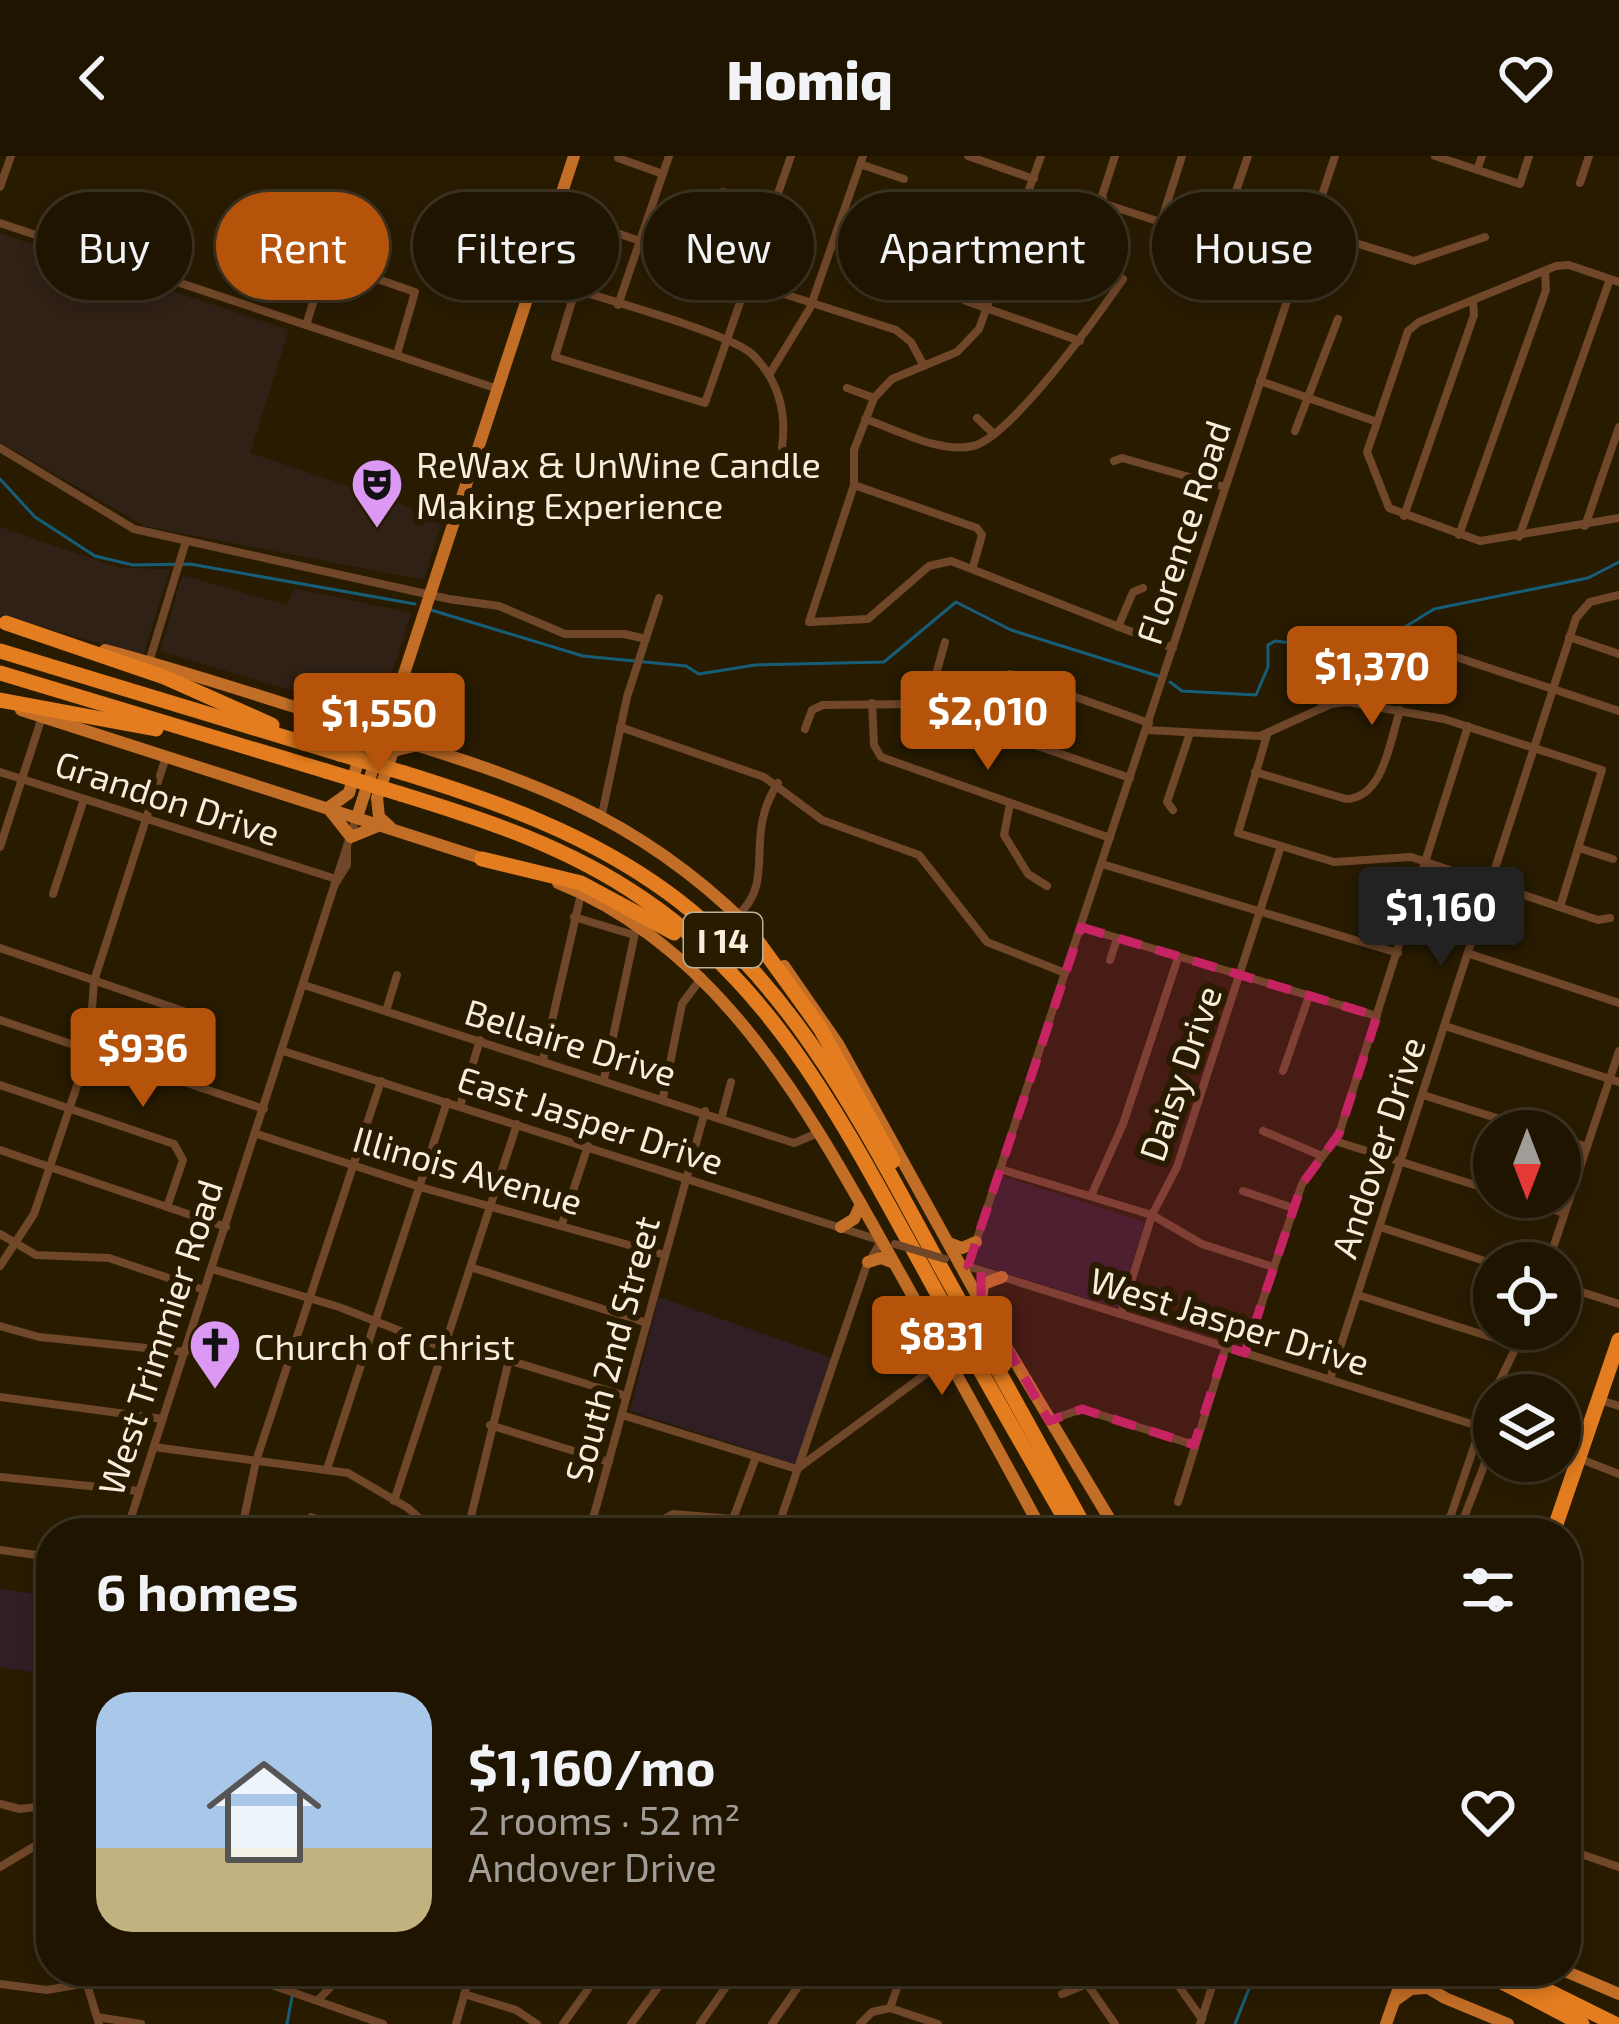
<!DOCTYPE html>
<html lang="en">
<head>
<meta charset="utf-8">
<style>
  body { margin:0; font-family:"Exo 2",sans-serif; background:#261d0a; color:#f1f3f6; height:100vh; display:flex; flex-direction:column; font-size:45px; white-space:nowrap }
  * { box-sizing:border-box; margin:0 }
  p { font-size:39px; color:#a19e99 }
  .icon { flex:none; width:66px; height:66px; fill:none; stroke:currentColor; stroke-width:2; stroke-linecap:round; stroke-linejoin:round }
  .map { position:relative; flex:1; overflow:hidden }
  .sheet { position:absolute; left:36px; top:1362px; width:1545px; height:468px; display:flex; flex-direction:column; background:#1e1400; border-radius:48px; box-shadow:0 6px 18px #0003,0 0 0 3px #3c3322 }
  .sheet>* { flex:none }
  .banner { position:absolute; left:36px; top:36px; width:1548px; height:108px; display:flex; gap:24px }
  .needle { width:78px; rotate:180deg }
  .tools { position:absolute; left:1473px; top:954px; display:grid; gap:24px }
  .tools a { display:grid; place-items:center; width:108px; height:108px; border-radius:50%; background:#1e1400; box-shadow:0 6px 18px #0003,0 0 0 3px #3c3322; font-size:60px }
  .price { position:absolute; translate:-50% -102px; padding:0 27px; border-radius:12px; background:#b45309; color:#fff; font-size:39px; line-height:78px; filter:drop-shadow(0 3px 6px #0008) }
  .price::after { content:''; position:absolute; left:50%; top:72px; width:36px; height:27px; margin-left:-18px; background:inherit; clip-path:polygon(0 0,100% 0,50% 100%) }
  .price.on { background:#222; color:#fff }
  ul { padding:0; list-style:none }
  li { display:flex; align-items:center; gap:36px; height:300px; padding:0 60px }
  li+li { border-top:3px solid #3c3322 }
  li span { display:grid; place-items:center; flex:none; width:336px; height:240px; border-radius:36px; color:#555 }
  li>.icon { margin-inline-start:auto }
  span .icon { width:144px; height:144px; fill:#fffc; stroke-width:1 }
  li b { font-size:51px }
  h2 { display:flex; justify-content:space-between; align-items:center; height:144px; padding:0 60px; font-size:51px }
  .pill { padding:0 42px; border-radius:54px; background:#1e1400; box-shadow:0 6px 18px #0003,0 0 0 3px #3c3322; font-size:42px; line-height:108px }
  .pill.on { background:#b45309; color:#fff }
  header { display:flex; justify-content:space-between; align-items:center; height:156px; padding:0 60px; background:#1e1400; font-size:54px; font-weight:800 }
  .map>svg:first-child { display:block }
  .commercial { fill:#302116 }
  .education { fill:#301e25 }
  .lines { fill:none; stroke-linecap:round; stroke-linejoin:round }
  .stream { stroke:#165e78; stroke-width:3 }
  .minor { stroke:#704729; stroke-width:8 }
  .major { stroke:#c36e26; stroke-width:12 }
  .highway { stroke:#e47d20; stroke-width:15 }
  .minor-bridge { stroke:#704729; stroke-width:8 }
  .highway-bridge { stroke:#e47d20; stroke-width:15 }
  .marked { fill:#c52362; fill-opacity:0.2; stroke:#c52362; stroke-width:9; stroke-dasharray:24 15; stroke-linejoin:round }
  .labels { text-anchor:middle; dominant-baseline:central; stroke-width:12; stroke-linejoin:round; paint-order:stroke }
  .shield { fill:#281b00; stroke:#b9af9b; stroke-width:3 }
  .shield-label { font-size:33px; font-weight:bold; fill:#f7eedd }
  .poi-label { font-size:36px; fill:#f7eedd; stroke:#281b00; text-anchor:start }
  .street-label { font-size:36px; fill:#f7eedd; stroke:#281b00 }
</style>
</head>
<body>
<header><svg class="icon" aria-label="back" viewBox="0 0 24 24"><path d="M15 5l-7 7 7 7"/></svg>Homiq<svg class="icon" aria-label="heart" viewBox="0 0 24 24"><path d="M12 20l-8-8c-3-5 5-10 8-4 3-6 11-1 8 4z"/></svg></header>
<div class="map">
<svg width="1619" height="1868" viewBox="0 0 1619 1868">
  <rect width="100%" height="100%" fill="#281b00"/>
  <g class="commercial">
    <polygon points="0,77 289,174 250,297 443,362 424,424 144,370 0,286"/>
    <polygon points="0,371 120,412 170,413 143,500 0,459"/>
    <polygon points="182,419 287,449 294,432 411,457 384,542 357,554 160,495"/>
  </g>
  <g class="education">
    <polygon points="1002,1020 1145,1066 1118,1152 974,1107"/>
    <polygon points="659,1141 832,1202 795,1308 630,1255"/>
    <polygon points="0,1433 51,1440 51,1519 0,1511"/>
  </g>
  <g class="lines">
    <g class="stream">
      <polyline points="0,323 35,361 95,400 133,409 190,408 415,448"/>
      <polyline points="431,454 583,500 686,510 699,518 755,509 884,506 956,446 1011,474 1158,520"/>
      <polyline points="1170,526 1182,535 1256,539 1268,511 1268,489 1275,485 1318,490 1389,481 1434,453 1588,422 1619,406"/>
      <polyline points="293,1832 298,1815"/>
      <polyline points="287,1868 292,1841"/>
      <polyline points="1235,1868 1256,1815"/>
    </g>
    <g class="minor">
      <polyline points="968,0 1034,23"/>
      <polyline points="1041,0 979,173 957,196 892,223 874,242 854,294 854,329 809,466 868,463 929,410 951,405 1173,492"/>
      <polyline points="1115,0 1102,40 1105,48 1219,85 1248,0"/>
      <polyline points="1435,0 1520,28 1529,0"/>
      <polyline points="618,2 663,18"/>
      <polyline points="860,8 904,23"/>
      <polyline points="1477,14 1482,0"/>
      <polyline points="1580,27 1589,0"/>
      <polyline points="0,31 11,0"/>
      <polyline points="723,36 772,52"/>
      <polyline points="1161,66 1182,0"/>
      <polyline points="0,67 495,232"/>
      <polyline points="594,69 640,85"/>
      <polyline points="1310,73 1414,105 1485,81"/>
      <polyline points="836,77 881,92"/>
      <polyline points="703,104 749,120"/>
      <path d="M534,121C576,135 727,175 752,198C778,223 787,256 782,291"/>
      <polyline points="747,126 896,174 911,186 924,210"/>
      <polyline points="1619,126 1569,109 1556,110 1419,166 1408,175 1367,296 1389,352 1480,385 1619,362"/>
      <polyline points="943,127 966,145 1080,185"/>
      <polyline points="575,135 555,201 705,247 791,0"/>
      <polyline points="618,149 669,0"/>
      <polyline points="306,169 325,110 331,107 415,136 397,198"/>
      <polyline points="769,219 810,152 863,0"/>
      <polyline points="1260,225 1377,266"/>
      <polyline points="847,232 874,242"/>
      <polyline points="977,262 994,278"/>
      <path d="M865,263C896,273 939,298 973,290C1011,281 1099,158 1123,123L966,68"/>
      <polyline points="1295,275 1338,163"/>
      <polyline points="0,292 134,373 449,443 499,450 565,478 624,478 646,483"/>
      <polyline points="1114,305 1122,302 1225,331"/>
      <polyline points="854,329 977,372 982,379 973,411"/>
      <polyline points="1404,360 1474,159 1473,145"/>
      <polyline points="1585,370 1619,271"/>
      <polyline points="1459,379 1546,134 1545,115"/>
      <polyline points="1519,381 1610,123"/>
      <polyline points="1118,471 1133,436 1143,432"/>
      <polyline points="1569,481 1619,498"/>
      <polyline points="1424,484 1432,493 1619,555"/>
      <polyline points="149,506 186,385"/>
      <polyline points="1319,506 1315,531 1323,552"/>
      <polyline points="872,547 874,589 881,601 1110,682"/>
      <polyline points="927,551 945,486"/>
      <polyline points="620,571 764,621 822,664 919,699 987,786 1065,817"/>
      <polyline points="986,571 1003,521 1010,518 1149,567"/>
      <polyline points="805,573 812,554 823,549 917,548 1130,622"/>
      <polyline points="1146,574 1260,580 1331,548 1348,546 1444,563 1602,614 1560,751"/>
      <polyline points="1267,579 1238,677 1334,706 1411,701 1598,764 1610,762"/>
      <polyline points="0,616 333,722"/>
      <path d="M1255,616L1346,643C1384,642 1390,584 1400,554"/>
      <polyline points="1010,648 1004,679 1028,718 1047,730"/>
      <polyline points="1173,654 1167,646 1190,577"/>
      <polyline points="602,658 627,541 659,442"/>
      <polyline points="0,691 42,561"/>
      <polyline points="1579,692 1613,703"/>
      <polyline points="1102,708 1398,797"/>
      <polyline points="335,728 347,709 347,691"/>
      <polyline points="53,738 84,643"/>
      <path d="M737,760C778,724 742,682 778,627"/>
      <polyline points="574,761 634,779"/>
      <polyline points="1081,771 1377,860"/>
      <polyline points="0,792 186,856"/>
      <polyline points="1470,798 1619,847"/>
      <polyline points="1110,804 1117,783"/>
      <polyline points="304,829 794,987 818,977"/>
      <polyline points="386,855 397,819"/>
      <polyline points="0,864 264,953"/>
      <polyline points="1445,870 1619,926"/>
      <polyline points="283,895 882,1085"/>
      <polyline points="543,904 581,738"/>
      <polyline points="1283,915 1309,840"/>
      <polyline points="604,923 637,768"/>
      <polyline points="0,929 174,988 183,1004 167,1051"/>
      <polyline points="1423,939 1538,975"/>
      <polyline points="663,942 682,848 702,821"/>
      <polyline points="460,950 480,884"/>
      <polyline points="722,960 731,926"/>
      <polyline points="1263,975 1322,1000"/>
      <polyline points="257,978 420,1031 665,1099"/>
      <polyline points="1560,982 1587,991"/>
      <polyline points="1335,985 1494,1035"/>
      <polyline points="0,994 226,1071"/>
      <polyline points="1000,1013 1152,1059 1202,1088 1273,1111"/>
      <polyline points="1243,1035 1293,1052"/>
      <polyline points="1091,1040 1123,968 1178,802"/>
      <polyline points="1513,1041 1564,1057"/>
      <polyline points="562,1068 588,990"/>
      <polyline points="1380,1071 1494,1108"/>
      <polyline points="0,1078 36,1099 109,1102 204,1134"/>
      <polyline points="1548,1107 1619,895"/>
      <polyline points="964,1109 1494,1275"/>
      <polyline points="0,1110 34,1058 89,894 94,825 166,601"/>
      <polyline points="968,1110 1335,0"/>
      <polyline points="470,1111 647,1167"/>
      <polyline points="212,1113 339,1151 444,1192"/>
      <polyline points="1560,1129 1619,1148"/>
      <polyline points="1358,1139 1519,1190"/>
      <polyline points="1121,1158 1152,1059 1177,1011 1281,690"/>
      <polyline points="0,1170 39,1181 185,1196"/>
      <polyline points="446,1185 626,1240"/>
      <polyline points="1245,1197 1302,1028 1339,978 1468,570"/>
      <polyline points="1330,1223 1576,462 1590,446 1619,439"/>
      <polyline points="0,1241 163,1263"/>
      <polyline points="1600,1244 1619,1250"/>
      <polyline points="622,1259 797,1313 946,1203"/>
      <polyline points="1050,1264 1082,1253 1194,1289"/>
      <polyline points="490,1269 609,1306"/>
      <polyline points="1478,1269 1525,1173"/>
      <polyline points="154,1291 348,1317 408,1352 436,1377"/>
      <polyline points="1560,1295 1619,1318"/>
      <polyline points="327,1313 447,946"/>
      <polyline points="0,1321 139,1335"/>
      <polyline points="394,1345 517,968"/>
      <polyline points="1178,1346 1226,1191"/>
      <polyline points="126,1377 356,662"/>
      <polyline points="241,1377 256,1305 381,925"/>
      <polyline points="306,1377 311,1361 361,1377"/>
      <polyline points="467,1377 509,1204"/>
      <polyline points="589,1377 705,955"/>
      <polyline points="662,1377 666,1362 673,1358 733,1363 756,1301"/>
      <polyline points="776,1377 866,1111 881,1085"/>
      <polyline points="1437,1377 1451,1359 1481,1270"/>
      <polyline points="1458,1377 1494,1284"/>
      <polyline points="0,1394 51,1401"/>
      <polyline points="51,1600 39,1651 51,1703"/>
      <polyline points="0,1648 20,1653 51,1649"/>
      <polyline points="1566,1693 1619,1711"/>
      <polyline points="0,1711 45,1684"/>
      <polyline points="83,1815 99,1868"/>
      <polyline points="232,1815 383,1868"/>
      <polyline points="446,1815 469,1823"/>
      <polyline points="1078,1815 1115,1868"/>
      <polyline points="1168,1815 1202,1863"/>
      <polyline points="0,1828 47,1834 87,1827"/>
      <polyline points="464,1838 516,1854 537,1868"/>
      <polyline points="1062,1838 1087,1828"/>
      <polyline points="318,1844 346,1815"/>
      <polyline points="890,1852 938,1868"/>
      <polyline points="97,1861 141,1868"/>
      <polyline points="456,1868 471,1815"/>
      <polyline points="563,1868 601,1815"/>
      <polyline points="631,1868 670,1815"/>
      <polyline points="700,1868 737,1815"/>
      <polyline points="772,1868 809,1815"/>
      <polyline points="860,1868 872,1856 890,1852 903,1815"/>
      <polyline points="1200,1868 1217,1815"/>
    </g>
    <g class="major">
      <path d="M105,494C188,516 269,543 351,569C508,618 624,648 746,768"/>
      <polyline points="391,552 415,586"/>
      <polyline points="21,554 487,704"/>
      <polyline points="350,569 361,595 349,637 328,652 351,681 378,670"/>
      <polyline points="357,661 574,0"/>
      <polyline points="390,671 379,661 377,642 393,595 414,590"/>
      <path d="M558,727C728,795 816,969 901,1119C949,1205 997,1290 1043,1377"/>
      <polyline points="784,810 838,888 995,1172 1118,1377"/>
      <polyline points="841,1071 854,1063 861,1048"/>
      <polyline points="949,1087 962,1092 976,1086"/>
      <polyline points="868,1106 881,1102 894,1107"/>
      <polyline points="981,1144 983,1128 1002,1121"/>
      <polyline points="1400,1815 1445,1842 1508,1868"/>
      <polyline points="1565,1815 1619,1838"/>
      <polyline points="1394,1845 1411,1833 1426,1832 1419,1815"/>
      <polyline points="1386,1868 1404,1817"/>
    </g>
    <g class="highway">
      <polyline points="6,467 164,521 272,569"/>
      <polyline points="0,495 340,598"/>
      <polyline points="0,517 326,615"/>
      <polyline points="0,544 156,573"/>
      <path d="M404,617C498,646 587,678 667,736C792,827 862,967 934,1099C986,1192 1037,1284 1088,1377"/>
      <path d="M401,638C486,664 568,691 642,742C779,834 847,975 925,1115C973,1203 1023,1290 1073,1377"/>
      <polyline points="482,703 581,727 674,777"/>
      <polyline points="742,764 820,872 893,1005"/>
      <polyline points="1553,1377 1619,1184"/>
      <polyline points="1481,1815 1582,1868"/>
      <polyline points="1508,1815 1615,1868"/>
      <polyline points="1404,1817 1405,1815"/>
    </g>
    <polyline class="minor-bridge" points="895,1088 945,1103"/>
    <g class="highway-bridge">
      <polyline points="340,598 404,617"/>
      <polyline points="326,615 401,638"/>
    </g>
  </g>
  <path class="marked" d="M1081,771L1377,860L1339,978L1302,1028L1245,1197L1226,1191L1194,1289L1082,1253L1049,1265L981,1145V1114L968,1110Z"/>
  <defs>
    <g id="theatre-pin" transform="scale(2.7)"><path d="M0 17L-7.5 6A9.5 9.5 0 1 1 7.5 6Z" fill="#dc99f4" stroke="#281b00"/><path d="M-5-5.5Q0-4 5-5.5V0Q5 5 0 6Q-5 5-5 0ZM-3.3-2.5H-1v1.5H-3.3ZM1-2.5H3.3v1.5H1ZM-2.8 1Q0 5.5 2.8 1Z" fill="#111"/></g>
    <g id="church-pin" transform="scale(2.7)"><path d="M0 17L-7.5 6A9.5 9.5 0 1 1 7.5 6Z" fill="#dc99f4" stroke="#281b00"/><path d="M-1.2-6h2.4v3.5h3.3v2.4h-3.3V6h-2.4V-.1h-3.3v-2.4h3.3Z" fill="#111"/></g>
  </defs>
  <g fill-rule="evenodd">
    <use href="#theatre-pin" x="377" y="328"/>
    <use href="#church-pin" x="215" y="1189"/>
  </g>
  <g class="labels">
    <rect class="shield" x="684" y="757" width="78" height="54" rx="9"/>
    <g class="shield-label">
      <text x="723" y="784">I 14</text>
    </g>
    <g class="poi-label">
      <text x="416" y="307">ReWax &amp; UnWine Candle<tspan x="416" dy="41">Making Experience</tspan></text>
      <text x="254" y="1189">Church of Christ</text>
    </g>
    <g class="street-label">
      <text transform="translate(1182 376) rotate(-72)">Florence Road</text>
      <text transform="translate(168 641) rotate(18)">Grandon Drive</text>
      <text transform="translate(571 885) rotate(17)">Bellaire Drive</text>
      <text transform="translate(1179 917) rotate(-71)">Daisy Drive</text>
      <text transform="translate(591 963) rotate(18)">East Jasper Drive</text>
      <text transform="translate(1377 991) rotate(-72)">Andover Drive</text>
      <text transform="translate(468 1013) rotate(16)">Illinois Avenue</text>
      <text transform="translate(1230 1164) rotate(17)">West Jasper Drive</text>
      <text transform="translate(159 1181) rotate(-72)">West Trimmier Road</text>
      <text transform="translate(611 1193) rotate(-75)">South 2nd Street</text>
    </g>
  </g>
</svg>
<div class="tools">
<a><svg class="needle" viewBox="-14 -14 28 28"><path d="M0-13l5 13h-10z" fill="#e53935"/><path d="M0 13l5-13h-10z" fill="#a19e99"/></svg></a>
<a><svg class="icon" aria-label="locate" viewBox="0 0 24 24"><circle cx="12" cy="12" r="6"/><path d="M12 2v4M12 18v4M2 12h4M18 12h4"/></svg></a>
<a><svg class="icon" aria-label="layers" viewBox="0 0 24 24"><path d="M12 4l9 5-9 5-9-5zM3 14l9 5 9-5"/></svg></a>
</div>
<b class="price" style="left:1372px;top:572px">$1,370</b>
<b class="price" style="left:988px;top:617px">$2,010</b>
<b class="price" style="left:379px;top:619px">$1,550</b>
<b class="price on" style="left:1441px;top:813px">$1,160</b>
<b class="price" style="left:143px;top:954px">$936</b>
<b class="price" style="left:942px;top:1242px">$831</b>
<div class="banner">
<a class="pill">Buy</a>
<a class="pill on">Rent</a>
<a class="pill">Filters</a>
<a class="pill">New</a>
<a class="pill">Apartment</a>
<a class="pill">House</a>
</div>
<section class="sheet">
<h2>6 homes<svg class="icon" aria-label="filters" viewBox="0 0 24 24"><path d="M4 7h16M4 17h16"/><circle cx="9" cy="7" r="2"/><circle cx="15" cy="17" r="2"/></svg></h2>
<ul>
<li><span style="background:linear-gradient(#a9c7e8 65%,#c2b280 0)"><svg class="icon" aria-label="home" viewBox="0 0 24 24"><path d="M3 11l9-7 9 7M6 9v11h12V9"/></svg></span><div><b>$1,160/mo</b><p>2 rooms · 52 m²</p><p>Andover Drive</p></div><svg class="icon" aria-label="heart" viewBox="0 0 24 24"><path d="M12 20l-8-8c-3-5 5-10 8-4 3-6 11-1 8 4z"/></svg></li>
</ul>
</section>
</div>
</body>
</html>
